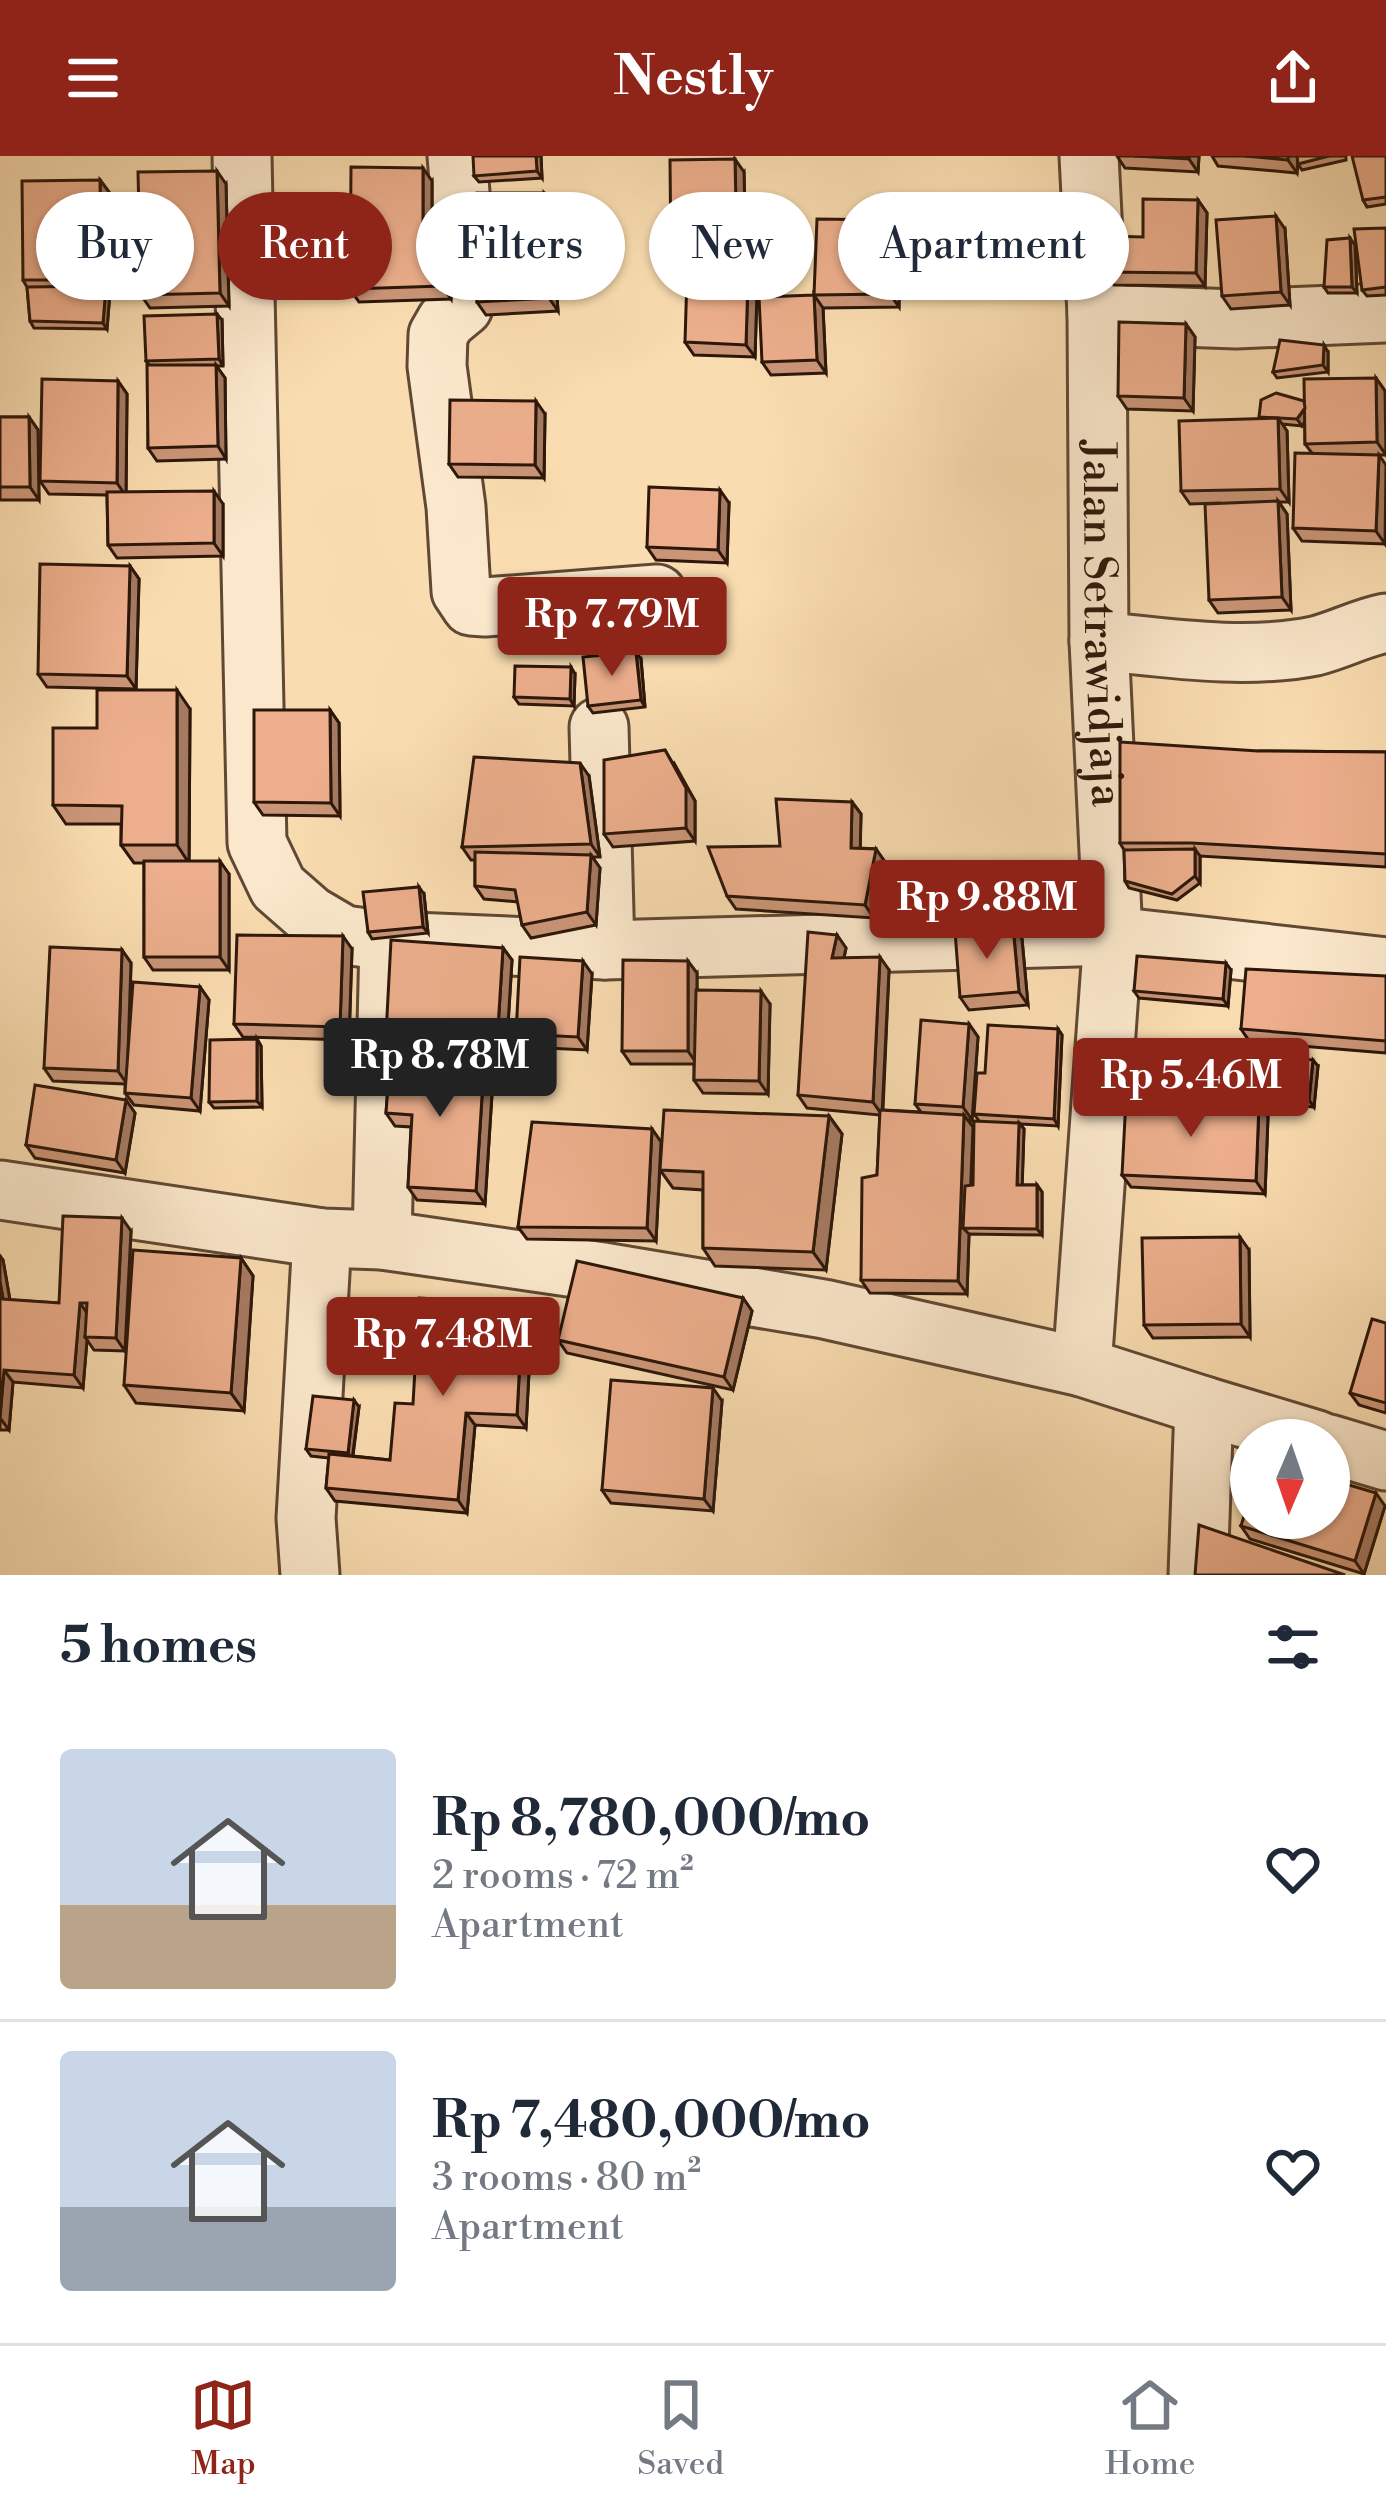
<!DOCTYPE html>
<html lang="en">
<head>
<meta charset="utf-8">
<style>
  body { margin:0; font-family:"Libre Bodoni",serif; background:#f6f6f7; color:#1f2937; height:100vh; display:flex; flex-direction:column; font-size:45px; white-space:nowrap }
  * { box-sizing:border-box; margin:0 }
  p { font-size:39px; color:#747a83 }
  .icon { flex:none; width:66px; height:66px; fill:none; stroke:currentColor; stroke-width:2; stroke-linecap:round; stroke-linejoin:round }
  .map { position:relative; height:1419px; overflow:hidden }
  .side { display:flex; flex-direction:column; background:#fff; flex:1 }
  .side>* { flex:none }
  .banner { position:absolute; left:36px; top:36px; width:1314px; height:108px; display:flex; gap:24px }
  .needle { width:78px; rotate:182deg }
  .tools { position:absolute; left:1230px; top:1263px; display:grid; gap:24px }
  .tools a { display:grid; place-items:center; width:120px; height:120px; border-radius:50%; background:#fff; box-shadow:0 3px 9px #0004; font-size:60px }
  .price { position:absolute; translate:-50% -102px; padding:0 27px; border-radius:12px; background:#8f2418; color:#fff; font-size:39px; line-height:78px; filter:drop-shadow(0 3px 6px #0008) }
  .price::after { content:''; position:absolute; left:50%; top:72px; width:36px; height:27px; margin-left:-18px; background:inherit; clip-path:polygon(0 0,100% 0,50% 100%) }
  .price.active { background:#222; color:#fff }
  ul { padding:0; list-style:none }
  li { display:flex; align-items:center; gap:36px; height:300px; padding:0 60px }
  li+li { border-top:3px solid #e0e1e3 }
  li span { display:grid; place-items:center; flex:none; width:336px; height:240px; border-radius:12px; color:#555 }
  li>.icon { margin-inline-start:auto }
  span .icon { width:144px; height:144px; fill:#fffc; stroke-width:1 }
  li b { font-size:51px }
  h2 { display:flex; justify-content:space-between; align-items:center; height:144px; padding:0 60px; font-size:51px }
  .tag { padding:0 42px; border-radius:54px; background:#fff; box-shadow:0 3px 9px #0004; font-size:42px; line-height:108px }
  .tag.active { background:#8f2418; color:#fff }
  header { display:flex; justify-content:space-between; align-items:center; height:156px; padding:0 60px; background:#8f2418; color:#fff; font-size:54px; font-weight:800 }
  .menu { display:flex; justify-content:space-around; align-items:center; height:168px; border-top:3px solid #e0e1e3; background:#fff; font-size:33px; color:#747a83 }
  .menu a { display:grid; justify-items:center; gap:6px }
  .menu .active { color:#8f2418 }
  .map>svg:first-child { display:block }
  .lines { fill:none; stroke-linecap:round; stroke-linejoin:round }
  .minor-casing { stroke:#604834; stroke-width:63 }
  .minor { stroke:#fbe8cc; stroke-width:57 }
  .wall { fill:#cb9678; stroke:#2d170a; stroke-width:3 }
  .shaded-wall { fill:#a57a62; stroke:#2d170a; stroke-width:3 }
  .building { fill:#ecae8c; stroke:#2d170a; stroke-width:3 }
  .labels { text-anchor:middle; dominant-baseline:central; stroke-width:12; stroke-linejoin:round; paint-order:stroke }
  .street-label { font-size:45px; fill:#2d170a; stroke:#fbe8cc }
</style>
</head>
<body>
<header><svg class="icon" aria-label="menu" viewBox="0 0 24 24"><path d="M4 6h16M4 12h16M4 18h16"/></svg>Nestly<svg class="icon" aria-label="share" viewBox="0 0 24 24"><path d="M12 15V3M7 8l5-5 5 5M5 13v7h14v-7"/></svg></header>
<div class="map">
<svg width="1386" height="1419" viewBox="0 0 1386 1419">
  <rect width="100%" height="100%" fill="#f9dcb0"/>
  <filter id="stains"><feTurbulence type="fractalNoise" baseFrequency=".00167" numOctaves="4"/><feColorMatrix values="0 0 0 0 .2 0 0 0 0 .09 0 0 0 0 .02 0 0 0 .5 -.17"/></filter>
  <radialGradient id="worn" r=".72"><stop offset=".6" stop-color="#630" stop-opacity="0"/><stop offset="1" stop-color="#630" stop-opacity=".3"/></radialGradient>
  <g class="lines">
    <g class="minor-casing">
      <g id="minor">
        <polyline points="242,0 257,687 278,731 310,759 344,779 389,785 605,794 1113,780 1386,811"/>
        <polyline points="457,0 468,134 463,151 446,165 438,179 437,210 456,351 461,435 471,450 485,451 657,438"/>
        <path id="s1" d="M1089,0L1097,158L1099,485L1113,780L1082,1211L1204,1250L1198,1419"/>
        <polyline points="1097,158 1236,163 1386,157"/>
        <path d="M1099,485C1169,492 1245,504 1315,490C1339,484 1361,472 1386,467"/>
        <polyline points="599,571 605,794"/>
        <polyline points="0,1034 322,1082 382,1084 603,1116 824,1153 1082,1211"/>
        <polyline points="382,1084 389,785"/>
        <polyline points="1204,1250 1317,1284"/>
        <polyline points="1329,1288 1386,1305"/>
        <polyline points="310,1419 306,1362 322,1082"/>
      </g>
    </g>
    <use href="#minor" class="minor"/>
  </g>
  <g class="wall">
    <polygon points="541,0 542,22 479,26 474,20"/>
    <polygon points="1117,0 1199,0 1198,16 1125,12"/>
    <polygon points="1212,0 1346,0 1346,4 1302,14 1298,8 1298,3 1297,17 1218,10"/>
    <polygon points="1386,0 1386,48 1367,51 1363,44"/>
    <polygon points="744,16 746,116 680,117 671,105"/>
    <polygon points="100,24 109,36 110,136 107,173 34,172 30,165 27,131 23,124"/>
    <polygon points="432,25 432,71 442,72 451,84 451,143 359,146 350,133"/>
    <polygon points="226,28 229,150 150,152 141,139"/>
    <polygon points="549,43 549,87 547,87 554,97 558,155 486,159 477,146 482,87 478,81"/>
    <polygon points="1198,44 1207,57 1205,130 1114,129 1105,116 1143,81"/>
    <polygon points="1386,72 1386,139 1367,140 1362,134"/>
    <polygon points="1285,73 1290,149 1231,153 1222,140"/>
    <polygon points="899,77 899,151 823,152 826,217 771,219 762,206 814,139"/>
    <polygon points="1355,89 1357,137 1328,137 1324,131"/>
    <polygon points="757,135 755,201 694,199 685,186"/>
    <polygon points="222,164 223,210 216,210 225,222 226,303 157,305 148,292 149,209 146,205"/>
    <polygon points="1186,168 1195,181 1193,255 1127,253 1118,240"/>
    <polygon points="1328,196 1328,216 1277,222 1273,216"/>
    <polygon points="1376,222 1385,235 1386,299 1380,299 1385,388 1302,385 1293,372 1312,297 1305,288 1305,265 1302,270 1282,268 1287,275 1289,346 1279,346 1287,358 1291,454 1218,457 1209,444 1219,347 1190,348 1181,335 1260,262"/>
    <polygon points="118,225 127,238 126,336 223,348 223,400 117,402 108,389 107,339 49,338 40,325"/>
    <polygon points="545,258 544,322 458,321 449,308"/>
    <polygon points="0,261 29,261 38,274 39,344 0,344"/>
    <polygon points="729,347 727,407 656,404 647,391"/>
    <polygon points="130,410 139,423 136,533 47,531 38,518"/>
    <polygon points="641,503 645,551 593,557 588,550"/>
    <polygon points="575,518 574,550 519,548 514,541"/>
    <polygon points="190,553 189,705 229,718 229,814 153,814 144,801 144,707 134,707 121,689 121,668 66,668 53,649 97,572"/>
    <polygon points="330,554 339,567 340,660 263,659 254,646"/>
    <polygon points="1258,595 1386,596 1386,711 1200,700 1200,727 1177,744 1129,732 1125,725 1124,694 1120,687"/>
    <polygon points="674,607 695,645 695,685 613,691 604,678"/>
    <polygon points="589,620 600,701 592,701 600,712 596,769 531,782 522,769 518,746 484,743 475,730 475,704 471,704 462,691"/>
    <polygon points="852,646 861,658 860,692 876,693 885,706 874,762 736,753 727,740"/>
    <polygon points="424,738 428,777 372,783 368,776"/>
    <polygon points="837,779 846,792 844,802 889,814 883,954 921,956 915,948 969,868 978,881 972,964 968,964 973,971 971,1029 973,1029 979,965 974,958 985,917 1058,873 1062,879 1058,970 1020,968 1024,973 1022,1029 1037,1029 1042,1036 1042,1079 969,1078 967,1138 870,1137 861,1124 877,1019 880,959 807,952 798,939"/>
    <polygon points="1022,783 1028,849 969,854 960,841"/>
    <polygon points="503,792 512,804 505,917 489,916 493,922 485,1048 417,1044 408,1031 411,971 395,970 386,957 390,905 385,898"/>
    <polygon points="352,793 349,884 243,881 234,868"/>
    <polygon points="122,794 131,807 129,887 200,831 209,844 200,955 134,949 125,937 125,928 53,925 44,912"/>
    <polygon points="1231,814 1228,850 1139,842 1134,835"/>
    <polygon points="697,817 697,834 770,848 768,938 703,937 694,924 694,908 631,908 622,895"/>
    <polygon points="592,818 587,894 525,891 516,878"/>
    <polygon points="1386,820 1386,897 1250,886 1241,873"/>
    <polygon points="257,883 261,890 262,951 214,952 209,946"/>
    <polygon points="1318,910 1314,951 1249,944 1244,937"/>
    <polygon points="126,944 135,957 125,1017 35,1002 26,989"/>
    <polygon points="829,960 842,978 826,1114 715,1110 703,1092 703,1034 673,1032 660,1014"/>
    <polygon points="1268,961 1265,1038 1131,1031 1122,1019"/>
    <polygon points="652,973 661,986 656,1085 527,1083 518,1071"/>
    <polygon points="131,1075 125,1195 94,1194 87,1184 83,1232 13,1226 9,1274 0,1274 0,1100 3,1104 10,1144 59,1147"/>
    <polygon points="1249,1094 1250,1181 1153,1182 1144,1169"/>
    <polygon points="241,1102 253,1120 244,1255 136,1247 124,1229"/>
    <polygon points="743,1142 752,1155 733,1234 567,1197 558,1184"/>
    <polygon points="532,1160 526,1272 475,1269 467,1357 335,1345 326,1332 329,1302 311,1300 306,1293 359,1251 353,1300 390,1304 413,1248"/>
    <polygon points="1386,1167 1386,1257 1359,1249 1350,1237"/>
    <polygon points="722,1245 713,1355 611,1347 602,1334"/>
    <polygon points="1385,1350 1364,1418 1250,1383 1241,1370"/>
  </g>
  <g class="shaded-wall">
    <polygon points="536,0 541,0 542,22 537,15"/>
    <polygon points="1189,0 1199,0 1198,16 1189,3"/>
    <polygon points="1288,0 1298,0 1297,17 1288,4"/>
    <polygon points="735,3 744,16 746,116 737,103"/>
    <polygon points="423,12 432,25 432,84 423,71"/>
    <polygon points="217,15 226,28 229,150 220,137"/>
    <polygon points="100,24 109,36 110,136 101,124"/>
    <polygon points="544,37 549,43 549,87 544,80"/>
    <polygon points="1198,44 1207,57 1205,130 1196,117"/>
    <polygon points="1276,60 1285,73 1290,149 1281,136"/>
    <polygon points="890,64 899,77 899,151 890,138"/>
    <polygon points="442,72 451,84 451,143 442,130"/>
    <polygon points="1350,82 1355,89 1357,137 1352,131"/>
    <polygon points="545,84 554,97 558,155 549,142"/>
    <polygon points="748,122 757,135 755,201 746,189"/>
    <polygon points="106,130 110,136 107,173 103,167"/>
    <polygon points="814,139 823,152 826,217 817,204"/>
    <polygon points="217,158 222,164 223,210 219,203"/>
    <polygon points="1186,168 1195,181 1193,255 1184,242"/>
    <polygon points="1324,189 1328,196 1328,216 1323,209"/>
    <polygon points="216,209 225,222 226,303 218,290"/>
    <polygon points="1376,222 1385,235 1386,299 1377,286"/>
    <polygon points="118,225 127,238 126,340 117,327"/>
    <polygon points="536,245 545,258 544,322 535,309"/>
    <polygon points="1309,247 1313,253 1302,270 1297,263"/>
    <polygon points="29,261 38,274 39,344 30,331"/>
    <polygon points="1278,262 1287,275 1289,346 1280,333"/>
    <polygon points="1379,299 1386,309 1385,388 1376,375"/>
    <polygon points="720,334 729,347 727,407 718,394"/>
    <polygon points="214,335 223,348 223,400 214,387"/>
    <polygon points="1278,345 1287,358 1291,454 1282,441"/>
    <polygon points="130,410 139,423 136,533 127,520"/>
    <polygon points="636,496 641,503 645,551 641,544"/>
    <polygon points="571,511 575,518 574,550 570,543"/>
    <polygon points="177,534 190,553 189,707 177,689"/>
    <polygon points="330,554 339,567 340,660 331,647"/>
    <polygon points="665,594 695,645 695,685 686,672"/>
    <polygon points="580,607 589,620 600,701 591,688"/>
    <polygon points="852,646 861,658 860,705 851,692"/>
    <polygon points="876,693 885,706 874,762 865,749"/>
    <polygon points="1195,693 1200,700 1200,727 1195,720"/>
    <polygon points="591,699 600,712 596,769 587,756"/>
    <polygon points="220,705 229,718 229,814 220,801"/>
    <polygon points="419,731 424,738 428,777 423,771"/>
    <polygon points="1013,770 1022,783 1028,849 1019,836"/>
    <polygon points="837,779 846,792 841,815 832,802"/>
    <polygon points="343,780 352,793 349,884 340,871"/>
    <polygon points="503,792 512,804 505,917 496,904"/>
    <polygon points="122,794 131,807 127,928 118,915"/>
    <polygon points="880,801 889,814 882,959 873,946"/>
    <polygon points="583,805 592,818 587,894 578,881"/>
    <polygon points="688,805 697,817 697,908 688,895"/>
    <polygon points="1226,807 1231,814 1228,850 1223,843"/>
    <polygon points="200,831 209,844 200,955 191,942"/>
    <polygon points="761,835 770,848 768,938 759,925"/>
    <polygon points="969,868 978,881 972,964 963,951"/>
    <polygon points="1058,873 1062,879 1058,970 1054,963"/>
    <polygon points="257,883 261,890 262,951 257,945"/>
    <polygon points="1313,904 1318,910 1314,951 1309,944"/>
    <polygon points="484,909 493,922 485,1048 476,1035"/>
    <polygon points="126,944 135,957 125,1017 116,1004"/>
    <polygon points="1259,948 1268,961 1265,1038 1256,1025"/>
    <polygon points="964,959 973,971 969,1072 963,1072 969,1078 967,1138 958,1125"/>
    <polygon points="829,960 842,978 826,1114 813,1096"/>
    <polygon points="1019,967 1024,973 1022,1036 1017,1029"/>
    <polygon points="652,973 661,986 656,1085 647,1072"/>
    <polygon points="1037,1029 1042,1036 1042,1079 1037,1073"/>
    <polygon points="122,1062 131,1075 125,1195 116,1182"/>
    <polygon points="1240,1081 1249,1094 1250,1181 1241,1168"/>
    <polygon points="0,1100 3,1104 12,1156 3,1143 0,1126"/>
    <polygon points="241,1102 253,1120 244,1255 231,1237"/>
    <polygon points="743,1142 752,1155 733,1234 724,1221"/>
    <polygon points="80,1147 89,1160 85,1181 87,1184 83,1232 74,1219"/>
    <polygon points="523,1148 532,1160 526,1272 517,1259"/>
    <polygon points="4,1214 13,1226 9,1274 0,1262"/>
    <polygon points="713,1232 722,1245 713,1355 704,1343"/>
    <polygon points="354,1244 359,1251 352,1304 348,1297"/>
    <polygon points="466,1257 475,1269 467,1357 458,1344"/>
    <polygon points="1376,1337 1385,1350 1364,1418 1355,1405"/>
  </g>
  <g class="building">
    <polygon points="473,0 536,0 537,15 474,20"/>
    <polygon points="1134,0 1189,0 1189,3"/>
    <polygon points="1245,0 1288,0 1288,4"/>
    <polygon points="1297,0 1329,0 1298,8"/>
    <polygon points="1352,0 1386,0 1386,41 1363,44"/>
    <polygon points="735,3 737,103 671,105 670,4"/>
    <polygon points="351,11 423,12 423,71 442,72 442,130 350,133"/>
    <polygon points="217,15 220,137 141,139 138,16"/>
    <polygon points="100,24 101,124 23,124 22,25"/>
    <polygon points="477,37 544,37 544,80 478,81"/>
    <polygon points="1143,43 1198,44 1196,117 1105,116 1105,80 1143,81"/>
    <polygon points="1276,60 1281,136 1222,140 1216,64"/>
    <polygon points="817,63 890,64 890,138 814,139 817,204 762,206 759,141 814,139"/>
    <polygon points="1386,72 1386,131 1362,134 1354,73"/>
    <polygon points="1350,82 1352,131 1324,131 1327,84"/>
    <polygon points="545,84 549,142 477,146 475,88"/>
    <polygon points="687,120 748,122 746,189 685,186"/>
    <polygon points="106,130 103,167 30,165 27,131"/>
    <polygon points="217,158 219,203 146,205 144,160"/>
    <polygon points="1119,166 1186,168 1184,242 1118,240"/>
    <polygon points="1280,184 1324,189 1323,209 1273,216"/>
    <polygon points="147,209 216,209 218,290 148,292"/>
    <polygon points="1376,222 1377,286 1305,288 1304,223"/>
    <polygon points="42,223 118,225 117,327 40,325"/>
    <polygon points="1276,237 1304,245 1305,252 1297,263 1259,261 1261,244"/>
    <polygon points="450,244 536,245 535,309 449,308"/>
    <polygon points="0,261 29,261 30,331 0,331"/>
    <polygon points="1278,262 1280,333 1181,335 1179,265"/>
    <polygon points="1295,297 1379,299 1376,375 1293,372"/>
    <polygon points="649,331 720,334 718,394 647,391"/>
    <polygon points="214,335 214,387 108,389 107,336"/>
    <polygon points="1278,345 1282,441 1209,444 1205,348"/>
    <polygon points="40,408 130,410 127,520 38,518"/>
    <polygon points="636,496 641,544 588,550 583,501"/>
    <polygon points="515,510 571,511 570,543 514,541"/>
    <polygon points="97,534 177,534 177,689 121,689 122,650 53,649 53,572 97,572"/>
    <polygon points="254,554 330,554 331,647 254,646"/>
    <polygon points="1120,586 1258,595 1386,596 1386,698 1191,687 1120,687"/>
    <polygon points="665,594 686,632 686,672 604,678 604,604"/>
    <polygon points="474,601 580,607 591,688 462,691"/>
    <polygon points="776,643 852,646 851,692 876,693 865,749 727,740 708,691 780,690"/>
    <polygon points="1195,693 1195,720 1172,738 1125,725 1124,694"/>
    <polygon points="475,696 591,699 587,756 522,769 515,734 475,730"/>
    <rect x="144" y="705" width="76" height="96"/>
    <polygon points="419,731 423,771 368,776 363,736"/>
    <polygon points="1013,770 1019,836 960,841 955,775"/>
    <polygon points="808,776 837,779 832,802 880,801 873,946 798,939"/>
    <polygon points="237,779 343,780 340,871 234,868"/>
    <polygon points="391,784 503,792 496,904 385,898"/>
    <polygon points="50,791 122,794 118,915 44,912"/>
    <polygon points="1137,800 1226,807 1223,843 1134,835"/>
    <polygon points="520,801 583,805 578,881 516,878"/>
    <polygon points="623,804 688,805 688,895 622,895"/>
    <polygon points="1246,813 1386,820 1386,885 1241,873"/>
    <polygon points="133,826 200,831 191,942 125,937"/>
    <polygon points="696,834 761,835 759,925 694,924"/>
    <polygon points="921,864 969,868 963,951 915,948"/>
    <polygon points="988,869 1058,873 1054,963 974,958 977,917 985,917"/>
    <polygon points="257,883 257,945 209,946 210,884"/>
    <polygon points="1232,895 1313,904 1309,944 1244,937"/>
    <polygon points="390,903 484,909 476,1035 408,1031 412,959 386,957"/>
    <polygon points="35,929 126,944 116,1004 26,989"/>
    <polygon points="1126,943 1259,948 1256,1025 1122,1019"/>
    <polygon points="664,954 829,960 813,1096 703,1092 703,1016 660,1014"/>
    <polygon points="880,954 964,959 958,1125 861,1124 862,1022 877,1019"/>
    <polygon points="974,965 1019,967 1017,1029 1037,1029 1037,1073 963,1072 965,1030 973,1029"/>
    <polygon points="532,966 652,973 647,1072 518,1071"/>
    <polygon points="63,1060 122,1062 116,1182 85,1181 87,1147 80,1147 74,1219 4,1214 0,1260 0,1126 3,1143 59,1147"/>
    <polygon points="1240,1081 1241,1168 1144,1169 1142,1082"/>
    <polygon points="133,1094 241,1102 231,1237 124,1229"/>
    <polygon points="577,1105 743,1142 724,1221 558,1184"/>
    <polygon points="419,1142 523,1148 517,1259 466,1257 458,1344 326,1332 329,1298 390,1304 395,1247 413,1248"/>
    <polygon points="1372,1163 1386,1167 1386,1247 1350,1237"/>
    <polygon points="611,1224 713,1232 704,1343 602,1334"/>
    <polygon points="313,1240 354,1244 348,1297 306,1293"/>
    <polygon points="1329,1323 1376,1337 1355,1405 1241,1370 1251,1337 1251,1362 1329,1362"/>
    <polygon points="1199,1369 1345,1419 1195,1419"/>
  </g>
  <g class="labels">
    <g class="street-label">
      <text stroke="none"><textPath href="#s1" startOffset="468">Jalan Setrawidjaja</textPath></text>
    </g>
  </g>
  <rect width="100%" height="100%" filter="url(#stains)"/>
  <rect width="100%" height="100%" fill="url(#worn)"/>
</svg>
<div class="tools">
<a><svg class="needle" viewBox="-14 -14 28 28"><path d="M0-13l5 13h-10z" fill="#e53935"/><path d="M0 13l5-13h-10z" fill="#747a83"/></svg></a>
</div>
<b class="price" style="left:612px;top:523px">Rp 7.79M</b>
<b class="price" style="left:987px;top:806px">Rp 9.88M</b>
<b class="price active" style="left:440px;top:964px">Rp 8.78M</b>
<b class="price" style="left:1191px;top:984px">Rp 5.46M</b>
<b class="price" style="left:443px;top:1243px">Rp 7.48M</b>
<div class="banner">
<a class="tag">Buy</a>
<a class="tag active">Rent</a>
<a class="tag">Filters</a>
<a class="tag">New</a>
<a class="tag">Apartment</a>
</div>
</div>
<section class="side">
<h2>5 homes<svg class="icon" aria-label="filters" viewBox="0 0 24 24"><path d="M4 7h16M4 17h16"/><circle cx="9" cy="7" r="2"/><circle cx="15" cy="17" r="2"/></svg></h2>
<ul>
<li><span style="background:linear-gradient(#c9d6e8 65%,#b9a48a 0)"><svg class="icon" aria-label="home" viewBox="0 0 24 24"><path d="M3 11l9-7 9 7M6 9v11h12V9"/></svg></span><div><b>Rp 8,780,000/mo</b><p>2 rooms · 72 m²</p><p>Apartment</p></div><svg class="icon" aria-label="heart" viewBox="0 0 24 24"><path d="M12 20l-8-8c-3-5 5-10 8-4 3-6 11-1 8 4z"/></svg></li>
<li><span style="background:linear-gradient(#c9d6e8 65%,#9aa5b1 0)"><svg class="icon" aria-label="home" viewBox="0 0 24 24"><path d="M3 11l9-7 9 7M6 9v11h12V9"/></svg></span><div><b>Rp 7,480,000/mo</b><p>3 rooms · 80 m²</p><p>Apartment</p></div><svg class="icon" aria-label="heart" viewBox="0 0 24 24"><path d="M12 20l-8-8c-3-5 5-10 8-4 3-6 11-1 8 4z"/></svg></li>
</ul>
</section>
<nav class="menu">
<a class="active"><svg class="icon" aria-label="map" viewBox="0 0 24 24"><path d="M3 6l6-2 6 2 6-2v14l-6 2-6-2-6 2zM9 4v14M15 6v14"/></svg>Map</a>
<a><svg class="icon" aria-label="saved" viewBox="0 0 24 24"><path d="M7 4h10v16l-5-4-5 4z"/></svg>Saved</a>
<a><svg class="icon" aria-label="home" viewBox="0 0 24 24"><path d="M3 11l9-7 9 7M6 9v11h12V9"/></svg>Home</a>
</nav>
</body>
</html>
